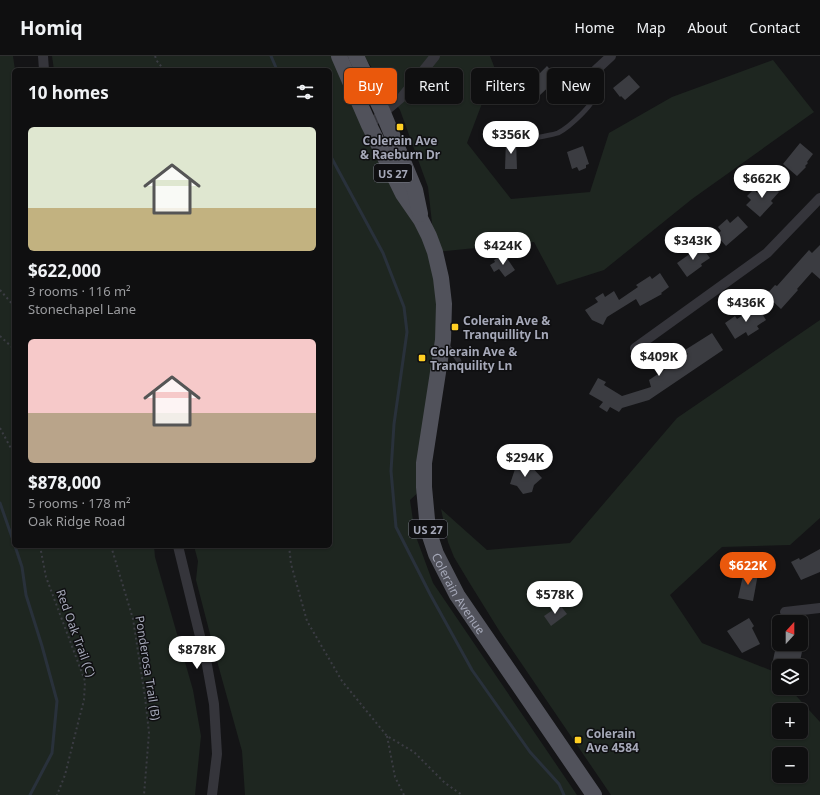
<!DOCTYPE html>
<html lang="en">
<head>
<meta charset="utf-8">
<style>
  body { margin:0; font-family:"Noto Sans",sans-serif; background:#181819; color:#f1f3f6; height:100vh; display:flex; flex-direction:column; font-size:15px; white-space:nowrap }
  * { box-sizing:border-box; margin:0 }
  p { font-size:13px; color:#9b9c9f }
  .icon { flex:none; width:22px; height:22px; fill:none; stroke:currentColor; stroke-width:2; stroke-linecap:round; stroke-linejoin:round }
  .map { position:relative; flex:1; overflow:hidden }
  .details { position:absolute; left:12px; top:12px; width:320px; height:480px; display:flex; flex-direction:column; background:#0f0f10; border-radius:6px; box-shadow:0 1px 3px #0004,0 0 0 1px #2f2f30 }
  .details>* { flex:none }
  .hud { position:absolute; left:344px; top:12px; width:380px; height:36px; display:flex; gap:8px }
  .needle { width:26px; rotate:21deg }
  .tools { position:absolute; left:772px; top:559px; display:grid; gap:8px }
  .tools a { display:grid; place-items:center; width:36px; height:36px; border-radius:6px; background:#0f0f10; box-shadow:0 1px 3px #0004,0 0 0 1px #2f2f30; font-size:20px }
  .price { position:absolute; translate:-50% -34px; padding:0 9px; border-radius:14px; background:#fff; color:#222; font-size:13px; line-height:26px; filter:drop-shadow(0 1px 2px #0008) }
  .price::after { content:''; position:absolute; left:50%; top:24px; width:12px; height:9px; margin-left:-6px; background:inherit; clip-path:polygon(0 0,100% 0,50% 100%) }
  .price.selected { background:#ea580c; color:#fff }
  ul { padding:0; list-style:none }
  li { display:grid; align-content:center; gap:8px; height:212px; padding:0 16px }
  li span { display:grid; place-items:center; height:124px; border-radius:6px; color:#555 }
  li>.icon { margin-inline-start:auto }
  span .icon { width:72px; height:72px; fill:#fffc; stroke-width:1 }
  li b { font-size:17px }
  h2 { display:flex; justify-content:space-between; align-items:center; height:48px; padding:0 16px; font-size:17px }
  .chip { padding:0 14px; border-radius:6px; background:#0f0f10; box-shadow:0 1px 3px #0004,0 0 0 1px #2f2f30; font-size:14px; line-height:36px }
  .chip.selected { background:#ea580c; color:#fff }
  header { display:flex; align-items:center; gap:24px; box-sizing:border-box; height:56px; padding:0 20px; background:#0f0f10; border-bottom:1px solid #2f2f30 }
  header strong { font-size:19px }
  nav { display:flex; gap:22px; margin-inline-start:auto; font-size:14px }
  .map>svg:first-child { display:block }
  .green { fill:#1e2620; fill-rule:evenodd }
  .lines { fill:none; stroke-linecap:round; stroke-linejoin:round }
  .stream { stroke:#29313b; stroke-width:3 }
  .building { fill:#3b3c41 }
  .path { stroke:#3b3c43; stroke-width:2; stroke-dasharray:2 3; stroke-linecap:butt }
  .lane { stroke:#35353b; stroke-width:5 }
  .street { stroke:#35353b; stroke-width:10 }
  .primary { stroke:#51525b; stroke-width:16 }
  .poi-dot { fill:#ffcf23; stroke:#0f0f11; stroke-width:1.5 }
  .labels { text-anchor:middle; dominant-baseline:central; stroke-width:3; stroke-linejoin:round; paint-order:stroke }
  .shield { fill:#0f0f11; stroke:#787a86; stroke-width:1 }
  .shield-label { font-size:11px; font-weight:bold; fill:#a5a8b8 }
  .poi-label { font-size:12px; font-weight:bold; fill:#a5a8b8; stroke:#0f0f11; text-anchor:start }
  .street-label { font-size:12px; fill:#a5a8b8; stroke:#0f0f11 }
</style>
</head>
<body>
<header>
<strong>Homiq</strong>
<nav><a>Home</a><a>Map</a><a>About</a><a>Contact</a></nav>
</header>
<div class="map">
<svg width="820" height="739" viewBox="0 0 820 739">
  <rect width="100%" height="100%" fill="#141416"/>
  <g class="green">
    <polygon points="0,0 13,0 15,14 14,490 154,490 155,501 193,634 201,680 195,739 0,739"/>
    <polygon points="52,0 339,0 435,194 428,131 400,54 364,0 490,0 495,13 467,87 511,143 590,136 609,77 672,41 773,4 814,56 692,143 604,214 557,229 534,186 436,196 441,222 424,431 410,444 415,478 433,527 577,739 245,739 242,695 217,605 196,524 198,505 194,490 330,490 330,14 54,14"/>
    <path d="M820,264V462L790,489L722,491L670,539L702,587L775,616L779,620V632H789L820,666V739H611L500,576L469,526L454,501L448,486L441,453L487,494L570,487L677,362ZM779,654H801V676H779ZM779,698H801V720H779Z"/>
  </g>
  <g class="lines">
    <g class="stream">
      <polyline points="271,0 277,14"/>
      <polyline points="330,99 383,197 404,251 407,276 394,368 391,415 396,471 430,538 472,614 530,696 559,728 564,739"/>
      <polyline points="0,447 14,487"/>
      <polyline points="15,490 22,511 26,539 42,590 57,645 52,697 30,739"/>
    </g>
  </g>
  <g class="building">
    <polygon points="547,10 557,21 555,22 557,23 539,40 529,31 536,25 534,23"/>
    <polygon points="629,19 640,31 625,44 621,40 620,41 613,32"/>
    <polygon points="506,84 516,84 517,113 505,113"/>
    <polygon points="800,87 813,98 807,106 808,107 805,110 806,111 797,120 783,108"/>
    <polygon points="583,90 589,108 586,109 586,112 579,115 577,111 572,113 567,96"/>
    <polygon points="768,125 779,136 771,145 773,147 760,161 746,149 751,144 747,140 754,133 757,137"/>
    <polygon points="738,160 748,171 726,190 716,179 721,175 718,171 727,163 730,167"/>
    <polygon points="820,189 820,223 812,216 797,233 798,234 781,253 766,239 775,229 777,230 809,194 812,197"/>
    <polygon points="701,190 710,202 701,208 702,210 687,221 677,207"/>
    <polygon points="504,198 515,214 505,221 499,213 494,216 490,209 495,206 494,204"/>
    <polygon points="660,217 669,231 661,237 662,238 640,250 636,243 607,261 603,269 592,264 585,254 598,246 595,242 603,237 605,241 614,235 619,244 638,231 636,229 650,220 652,223"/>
    <polygon points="757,250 766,264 757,270 759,273 748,280 746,276 735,283 725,267 735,260 737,263"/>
    <polygon points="712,277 723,294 649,344 622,352 619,356 610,351 607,356 599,351 603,346 589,338 598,322 606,326 604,329 622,340 651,331 649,324 688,298 685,294"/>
    <polygon points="529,408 542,422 534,429 532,436 523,438 517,430 510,428 516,410"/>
    <polygon points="820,493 820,516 801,524 791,506 799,502 800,504"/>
    <polygon points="744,515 758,518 753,545 738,542"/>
    <polygon points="560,549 567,558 551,570 544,560"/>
    <polygon points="749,562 754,570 752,572 760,588 742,597 727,575"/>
    <polygon points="793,588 803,591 799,610 779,610 772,609 776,590 791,594"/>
  </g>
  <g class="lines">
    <g class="path">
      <polyline points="155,0 157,5 164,14"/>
      <polyline points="0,234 14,250"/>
      <polyline points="0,280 14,293"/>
      <polyline points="0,372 14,398"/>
      <polyline points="40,490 46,521 85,625 84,644 79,663 65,719 57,739"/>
      <polyline points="111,490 133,563 145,641 149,677 144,739"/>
      <polyline points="289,490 291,508 307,565 342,625 387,680 414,696 445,727 462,739"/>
      <polyline points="387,680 395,721 404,739"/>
    </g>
    <g class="lane">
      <path d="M536,82C543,80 552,79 558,77C568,72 598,46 597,33C596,29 592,23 591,19"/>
      <polyline points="446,288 459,305"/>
    </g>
    <g class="street">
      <polyline points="43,0 44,14"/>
      <polyline points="583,26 611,0"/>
      <polyline points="369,69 402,41 435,0"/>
      <polyline points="635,292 767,197 820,142"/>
      <polyline points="178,490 207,609 214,648 217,698 212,739"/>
      <polyline points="785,556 820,552"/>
    </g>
    <g class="primary">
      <path id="s1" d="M339,0L369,69L403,138L421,164L429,180L435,196L441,222L444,248L443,284L424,407V431L428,474L436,498L457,539L594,739"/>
      <polyline points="356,0 383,57 415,134 420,158"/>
    </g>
  </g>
  <g class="poi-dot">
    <rect x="396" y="67" width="8" height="8" rx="2"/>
    <rect x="451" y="267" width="8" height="8" rx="2"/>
    <rect x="418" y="298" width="8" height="8" rx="2"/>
    <rect x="574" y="680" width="8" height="8" rx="2"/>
  </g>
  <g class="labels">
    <g class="shield">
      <rect x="374" y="108" width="38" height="18" rx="3"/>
      <rect x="409" y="464" width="38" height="18" rx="3"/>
    </g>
    <g class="shield-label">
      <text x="393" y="117">US 27</text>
      <text x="428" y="473">US 27</text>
    </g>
    <g class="poi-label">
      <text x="400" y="84" text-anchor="middle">Colerain Ave<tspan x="400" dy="14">&amp; Raeburn Dr</tspan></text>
      <text x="463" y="264">Colerain Ave &amp;<tspan x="463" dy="14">Tranquillity Ln</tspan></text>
      <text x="430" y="295">Colerain Ave &amp;<tspan x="430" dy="14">Tranquility Ln</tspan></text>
      <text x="586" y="677">Colerain<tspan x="586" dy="14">Ave 4584</tspan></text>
    </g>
    <g class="street-label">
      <text stroke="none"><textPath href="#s1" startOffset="570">Colerain Avenue</textPath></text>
      <text transform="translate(76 577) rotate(70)">Red Oak Trail (C)</text>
      <text transform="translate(148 612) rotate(81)">Ponderosa Trail (B)</text>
    </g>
  </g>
</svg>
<div class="tools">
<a><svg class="needle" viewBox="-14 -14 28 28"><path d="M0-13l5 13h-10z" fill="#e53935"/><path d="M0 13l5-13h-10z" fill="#9b9c9f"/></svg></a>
<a><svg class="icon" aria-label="layers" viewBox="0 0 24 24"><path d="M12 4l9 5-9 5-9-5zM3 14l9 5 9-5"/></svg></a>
<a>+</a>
<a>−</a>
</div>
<b class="price" style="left:511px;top:99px">$356K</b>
<b class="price" style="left:762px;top:143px">$662K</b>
<b class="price" style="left:693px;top:205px">$343K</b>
<b class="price" style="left:503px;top:210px">$424K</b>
<b class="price" style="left:746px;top:267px">$436K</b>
<b class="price" style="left:659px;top:321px">$409K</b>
<b class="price" style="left:525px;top:422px">$294K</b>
<b class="price selected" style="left:748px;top:530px">$622K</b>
<b class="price" style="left:555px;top:559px">$578K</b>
<b class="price" style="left:197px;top:614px">$878K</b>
<div class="hud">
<a class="chip selected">Buy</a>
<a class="chip">Rent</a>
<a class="chip">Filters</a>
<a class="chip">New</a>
</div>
<section class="details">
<h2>10 homes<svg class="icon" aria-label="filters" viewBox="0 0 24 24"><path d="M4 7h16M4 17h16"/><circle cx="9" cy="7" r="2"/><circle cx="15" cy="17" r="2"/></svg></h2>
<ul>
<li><span style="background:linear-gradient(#dfe7d0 65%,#c2b280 0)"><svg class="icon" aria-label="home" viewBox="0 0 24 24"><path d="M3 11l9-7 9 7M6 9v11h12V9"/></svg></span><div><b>$622,000</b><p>3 rooms · 116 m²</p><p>Stonechapel Lane</p></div></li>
<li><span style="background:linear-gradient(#f6c9c9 60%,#b9a48a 0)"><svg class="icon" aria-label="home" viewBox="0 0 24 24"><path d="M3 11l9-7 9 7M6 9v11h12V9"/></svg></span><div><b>$878,000</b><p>5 rooms · 178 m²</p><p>Oak Ridge Road</p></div></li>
</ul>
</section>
</div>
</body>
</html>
